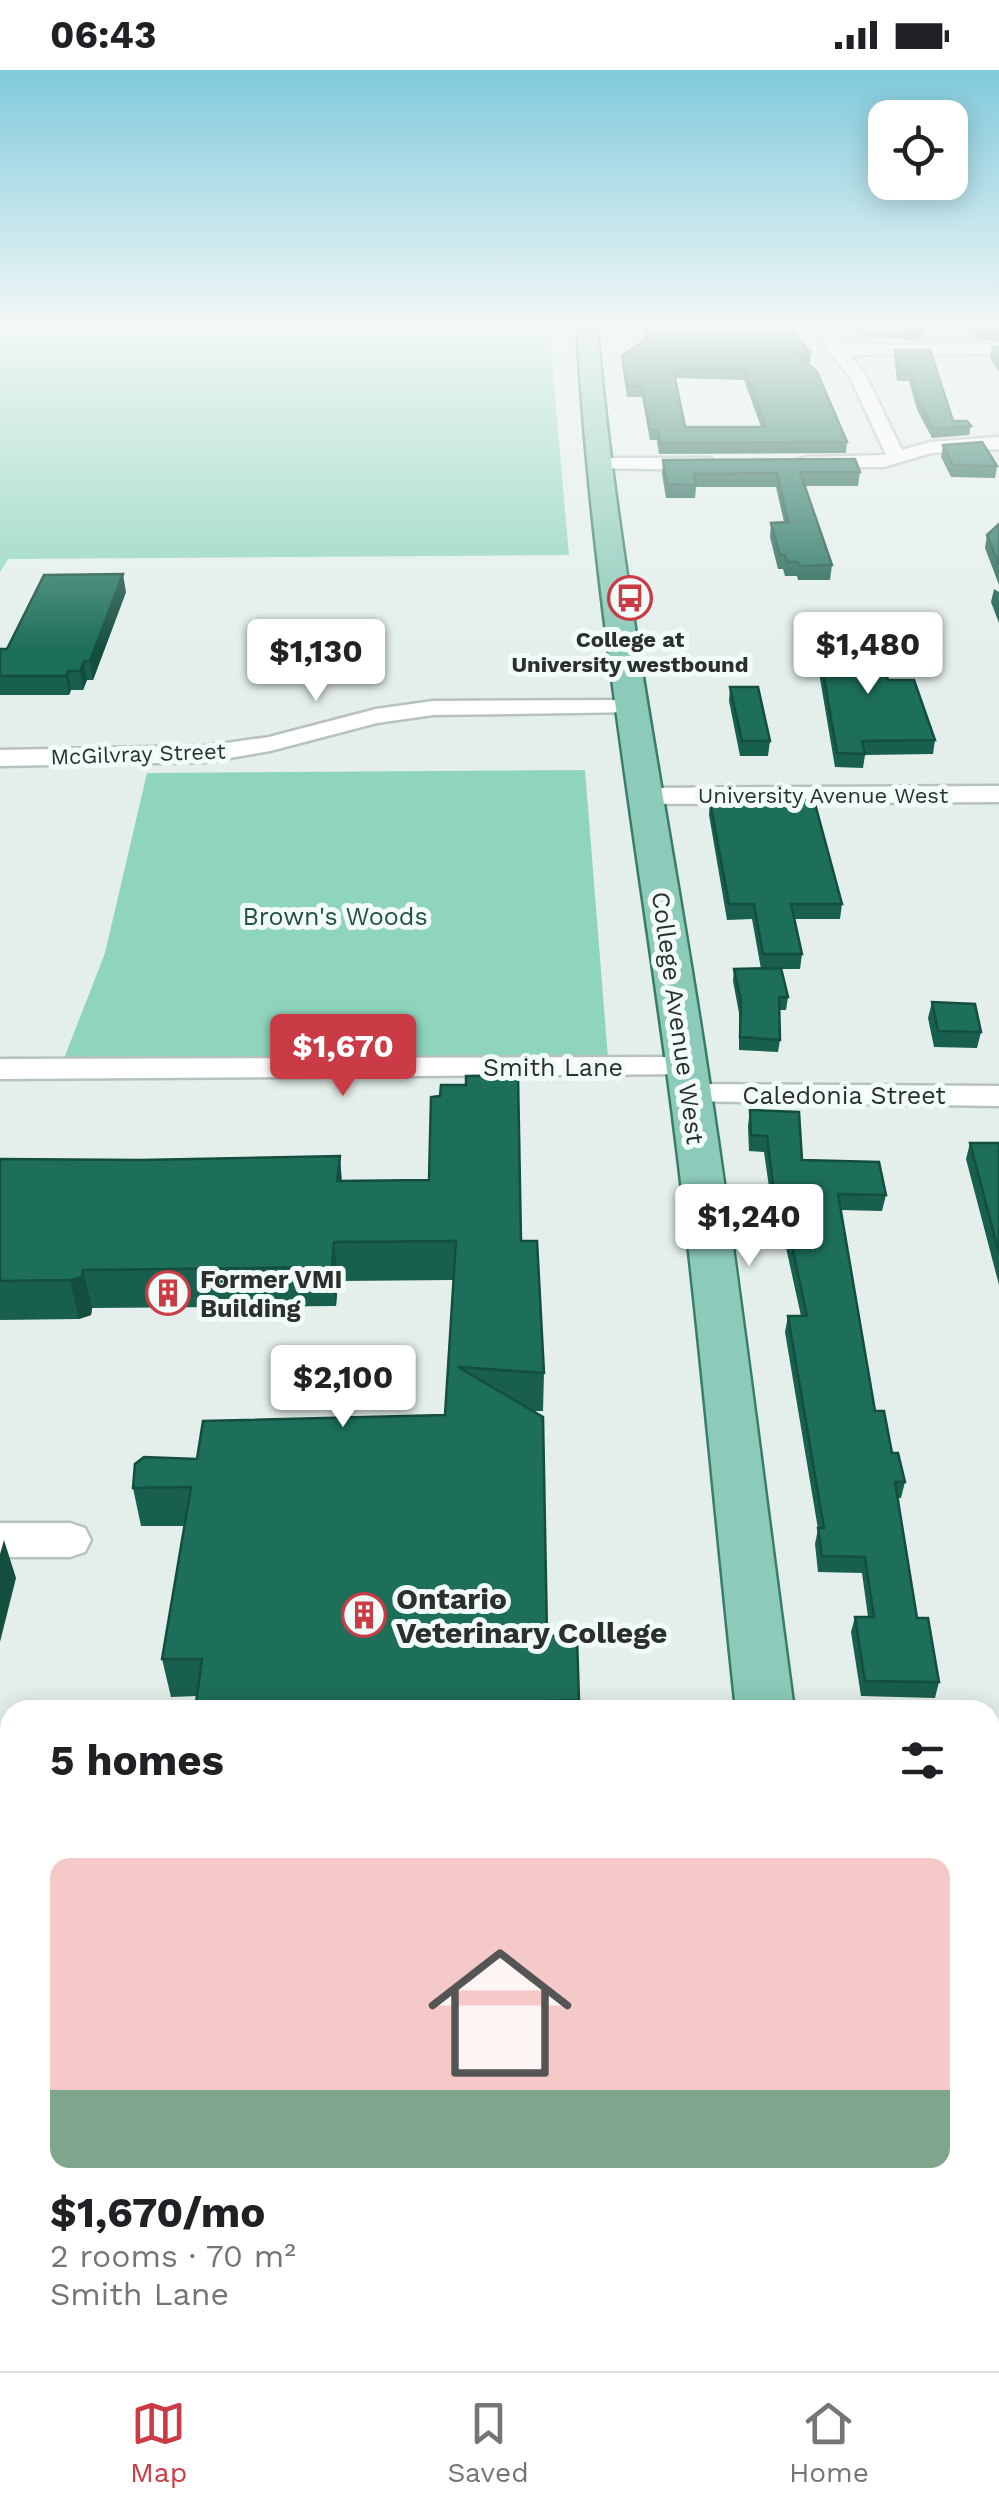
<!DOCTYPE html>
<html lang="en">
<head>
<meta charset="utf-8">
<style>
  body { margin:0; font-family:"Work Sans",sans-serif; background:#f2f2f2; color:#202124; height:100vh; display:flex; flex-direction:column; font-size:38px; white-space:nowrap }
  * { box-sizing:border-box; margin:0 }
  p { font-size:32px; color:#757577 }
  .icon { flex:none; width:55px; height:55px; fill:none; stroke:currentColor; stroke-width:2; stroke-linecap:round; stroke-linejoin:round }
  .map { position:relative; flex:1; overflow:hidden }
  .details { position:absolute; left:0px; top:1630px; width:1000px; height:672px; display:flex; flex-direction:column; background:#fff; border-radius:30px 30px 0 0; box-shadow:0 5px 25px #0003 }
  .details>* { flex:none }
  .tools { position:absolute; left:868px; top:30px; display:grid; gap:20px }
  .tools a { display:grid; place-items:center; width:100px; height:100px; border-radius:20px; background:#fff; box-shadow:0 5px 25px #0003; font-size:50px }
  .price { position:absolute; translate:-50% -85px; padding:0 22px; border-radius:10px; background:#fff; color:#222; font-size:32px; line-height:65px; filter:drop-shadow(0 2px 5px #0008) }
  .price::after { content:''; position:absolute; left:50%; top:60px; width:30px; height:22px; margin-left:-15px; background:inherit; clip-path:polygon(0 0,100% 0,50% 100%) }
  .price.on { background:#cb3b45; color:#fff }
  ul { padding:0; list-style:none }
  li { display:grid; align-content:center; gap:20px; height:530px; padding:0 50px }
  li+li { border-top:2px solid #e0e0e0 }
  li span { display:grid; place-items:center; height:310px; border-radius:20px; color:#555 }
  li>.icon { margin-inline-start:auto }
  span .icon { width:180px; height:180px; fill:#fffc; stroke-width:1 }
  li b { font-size:42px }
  h2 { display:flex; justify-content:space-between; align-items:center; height:120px; padding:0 50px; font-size:42px }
  .status { display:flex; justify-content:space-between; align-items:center; height:70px; padding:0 50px; background:#fff; direction:ltr }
  .status svg { height:28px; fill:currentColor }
  .menu { display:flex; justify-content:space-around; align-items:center; height:140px; border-top:2px solid #e0e0e0; background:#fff; font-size:28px; color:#757577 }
  .menu a { display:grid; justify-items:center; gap:5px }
  .menu .on { color:#cb3b45 }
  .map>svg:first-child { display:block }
  .green { fill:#8fd5bd }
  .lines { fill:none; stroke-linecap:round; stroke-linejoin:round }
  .minor-casing { stroke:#b7c2be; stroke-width:5 }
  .major-casing { stroke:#397d69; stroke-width:5 }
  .minor { fill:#fff; fill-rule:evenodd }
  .major { fill:#8ccab9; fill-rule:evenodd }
  .wall { fill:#195f4d; fill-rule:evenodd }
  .shaded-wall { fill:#144e3f }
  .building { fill:#1d6f5a; stroke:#144e3f; stroke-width:2.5; fill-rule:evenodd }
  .labels { text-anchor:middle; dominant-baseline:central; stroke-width:10; stroke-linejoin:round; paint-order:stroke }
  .far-poi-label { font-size:22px; font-weight:bold; fill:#2b2f2d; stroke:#f1fcf8 }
  .far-street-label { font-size:22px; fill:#2b2f2d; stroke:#f1fcf8 }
  .park-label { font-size:25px; fill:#245043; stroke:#f1fcf8 }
  .street-label { font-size:25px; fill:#2b2f2d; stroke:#f1fcf8 }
  .poi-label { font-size:25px; font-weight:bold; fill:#2b2f2d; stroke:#f1fcf8; text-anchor:start }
  .near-poi-label { font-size:30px; font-weight:bold; fill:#2b2f2d; stroke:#f1fcf8; text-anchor:start }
</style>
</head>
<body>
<div class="status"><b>06:43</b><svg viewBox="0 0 49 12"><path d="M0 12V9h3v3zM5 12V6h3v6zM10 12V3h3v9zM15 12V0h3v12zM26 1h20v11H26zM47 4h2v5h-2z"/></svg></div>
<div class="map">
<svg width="999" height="2301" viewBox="0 0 999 2301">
  <rect width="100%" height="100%" fill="#e4efeb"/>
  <g class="green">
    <polygon points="0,258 549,258 569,485 8,489 0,502"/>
    <polygon points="585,700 608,988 63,991 105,883 147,703"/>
  </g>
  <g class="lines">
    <g class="minor-casing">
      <g id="minor">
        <polygon points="811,258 827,258 841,275 999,274 999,284 850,285 866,306 902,380 930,372 999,367 999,379 931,383 884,397 800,397 800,389 807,387 886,385 850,307"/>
        <polygon points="599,388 710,388 719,394 710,400 592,398 590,394"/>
        <polygon points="631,630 643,637 639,642 433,645 377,653 270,681 206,692 0,696 0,680 206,676 269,667 376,639 433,631"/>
        <polygon points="999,716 999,732 646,734 633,726 646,718"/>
        <polygon points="687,987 698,990 703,997 698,1004 0,1009 0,989"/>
        <polygon points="689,1014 999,1016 999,1036 678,1031 673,1024 678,1017"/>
        <polygon points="0,1453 70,1453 85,1458 91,1470 85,1482 70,1487 0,1487"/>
        <polygon points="999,1943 999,1995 990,1996 990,1944"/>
      </g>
    </g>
    <g class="major-casing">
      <g id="major">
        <path d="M577,258H597C619,507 670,750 707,997C740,1211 765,1426 794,1640H736C713,1425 695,1208 666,993C633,749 591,505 577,258Z"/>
        <polygon points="807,2292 883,2292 884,2301 808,2301"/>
      </g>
    </g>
    <use href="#minor" class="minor"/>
    <use href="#major" class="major"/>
  </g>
  <g class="wall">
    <path d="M642,258H788L790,261L811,282L810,292L807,293L847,372L846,383L659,384L657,370H650L642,327H627L622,295V285L644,270ZM675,308L744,310L761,357H685Z"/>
    <polygon points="855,258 921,258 922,261 921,271 859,265"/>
    <polygon points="965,258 999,258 999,271 980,270 968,262"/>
    <polygon points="992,277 999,277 999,302 990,288"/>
    <polygon points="895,280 953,351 971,356 969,365 932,368 917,340 909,311 897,311 894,288"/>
    <polygon points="943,375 997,396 995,408 951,407 941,387"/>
    <polygon points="663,390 860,402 858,416 805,416 832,495 830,510 798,510 797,506 785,506 783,499 778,499 770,467 771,453 784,452 776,417 696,417 695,428 666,428 662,404"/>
    <polygon points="999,454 999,515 985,478 987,465"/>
    <polygon points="994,519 999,522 999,553 991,532"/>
    <polygon points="126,522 93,610 87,610 83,620 71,620 69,625 0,625 0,579 7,579"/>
    <polygon points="820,566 888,610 935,670 933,684 865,685 863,698 835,697 816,585"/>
    <polygon points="730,617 770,671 768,686 740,686 729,631"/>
    <polygon points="710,731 842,834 840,849 794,849 802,884 800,899 781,899 788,927 786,940 779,940 780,970 778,982 739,980 739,943 733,911 734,899 761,899 752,849 727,850 709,745"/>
    <polygon points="932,932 981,962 977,978 934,977 928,948"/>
    <polygon points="750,1040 802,1090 886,1125 882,1141 840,1140 875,1341 905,1412 901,1428 897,1428 917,1548 939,1612 935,1628 861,1626 851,1562 855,1547 868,1547 862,1503 818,1502 815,1474 818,1459 785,1262 788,1246 801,1246 785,1173 771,1173 767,1147 769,1131 771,1131 764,1082 749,1081 748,1056"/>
    <polygon points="970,1073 999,1073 999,1215 966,1089"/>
    <polygon points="0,1089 342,1111 521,1171 544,1303 543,1341 533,1341 547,1565 579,1630 579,1640 195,1640 197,1626 171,1627 162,1589 185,1456 141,1456 133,1418 197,1389 445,1345 453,1210 338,1211 336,1236 92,1238 91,1245 79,1249 0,1250"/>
    <polygon points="990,1778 999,1815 999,1891 990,1891"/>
    <polygon points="999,2044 999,2096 992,2058"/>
  </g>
  <g class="shaded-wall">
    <polygon points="811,282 810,292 796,293 797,283"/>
    <polygon points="123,504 126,522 93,610 90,591"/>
    <polygon points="84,591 87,610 83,620 80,601"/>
    <polygon points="68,601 71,620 69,625 66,606"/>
    <polygon points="340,1086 343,1125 337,1111"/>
    <polygon points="334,1172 338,1211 336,1236 332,1197"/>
    <polygon points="83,1200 92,1238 91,1245 79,1249 70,1210"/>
    <polygon points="4,1470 16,1508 0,1572 0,1484"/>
  </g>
  <g class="building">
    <path d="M644,258H788L790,261L811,282L797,283L817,302L847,372L660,373L658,360H650L642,316H627L622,285L647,269ZM673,298L745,299L766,357H685Z"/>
    <polygon points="883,258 921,258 922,261"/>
    <polygon points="978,258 999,258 999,261 982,260"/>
    <polygon points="992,277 999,277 999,288"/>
    <polygon points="895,280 930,280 953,351 967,351 971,356 934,359 918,331 910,303 899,302"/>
    <polygon points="982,372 997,396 953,395 943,375"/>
    <polygon points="855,389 860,402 800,402 832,495 800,496 798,492 787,492 785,485 780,485 771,453 788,452 777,403 694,404 696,415 667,414 663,390"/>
    <polygon points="999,454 999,495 987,465"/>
    <polygon points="123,504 90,591 84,591 80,601 68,601 66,606 0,606 0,579 7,579 44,505"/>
    <polygon points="820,566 873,566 888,610 914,610 935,670 862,671 865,684 837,683 818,572 822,571"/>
    <polygon points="730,617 758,617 770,671 742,671"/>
    <polygon points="814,730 842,834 791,834 802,884 763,884 754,834 729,834 710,731"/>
    <polygon points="781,898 788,927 779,927 780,970 740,967 741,931 734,899"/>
    <polygon points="932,932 975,934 981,962 938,961"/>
    <polygon points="518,1005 521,1171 537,1171 544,1303 458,1297 543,1347 547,1565 577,1568 579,1630 549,1631 550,1640 195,1640 202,1589 162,1589 191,1417 133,1418 135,1394 144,1387 197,1389 203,1351 445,1345 456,1171 334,1172 332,1197 83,1200 82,1207 70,1210 0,1211 0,1089 141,1090 340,1086 337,1111 429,1110 431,1027 440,1026 441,1015 466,1015 466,1006"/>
    <polygon points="750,1040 799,1042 802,1090 879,1092 886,1125 838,1124 875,1341 884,1341 892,1383 898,1383 905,1412 895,1412 917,1548 928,1548 939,1612 865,1611 855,1547 874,1547 865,1487 822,1486 818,1458 824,1458 788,1246 807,1246 788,1157 773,1157 769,1131 775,1131 767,1066 751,1065"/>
    <polygon points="970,1073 999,1073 999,1183"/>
    <polygon points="990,1778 999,1815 999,1877 990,1877"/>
    <polygon points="0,1845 10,1845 10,2292 579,2292 579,2301 0,2301"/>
  </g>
  <linearGradient id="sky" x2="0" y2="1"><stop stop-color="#80cadc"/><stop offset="0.44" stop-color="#f3f8f6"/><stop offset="1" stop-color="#f3f8f6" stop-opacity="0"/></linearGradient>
  <rect width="999" height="580" fill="url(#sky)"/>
  <defs>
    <g id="bus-ring" transform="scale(2.25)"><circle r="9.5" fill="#f1fcf8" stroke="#cb3b45" stroke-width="1.5"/><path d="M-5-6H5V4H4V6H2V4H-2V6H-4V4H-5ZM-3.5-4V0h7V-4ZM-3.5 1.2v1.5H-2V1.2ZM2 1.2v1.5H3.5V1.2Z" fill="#cb3b45"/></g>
    <g id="building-ring" transform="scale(2.25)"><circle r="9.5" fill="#f1fcf8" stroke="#cb3b45" stroke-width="1.5"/><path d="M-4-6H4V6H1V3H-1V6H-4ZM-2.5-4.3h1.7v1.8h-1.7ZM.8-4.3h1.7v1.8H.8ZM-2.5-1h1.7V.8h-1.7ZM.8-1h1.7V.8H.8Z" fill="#cb3b45"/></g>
  </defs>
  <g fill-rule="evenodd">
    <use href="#bus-ring" x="630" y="528"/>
    <use href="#building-ring" x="168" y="1223"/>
    <use href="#building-ring" x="364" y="1545"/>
  </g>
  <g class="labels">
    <g class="far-poi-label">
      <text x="630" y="569">College at<tspan x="630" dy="25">University westbound</tspan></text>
    </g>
    <g class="far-street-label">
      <text transform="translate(138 684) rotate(-2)">McGilvray Street</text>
      <text x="823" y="725">University Avenue West</text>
    </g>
    <g class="park-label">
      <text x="335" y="846">Brown's Woods</text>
    </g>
    <g class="street-label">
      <text transform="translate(678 948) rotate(82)">College Avenue West</text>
      <text x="553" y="997">Smith Lane</text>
      <text x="844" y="1025">Caledonia Street</text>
    </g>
    <g class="poi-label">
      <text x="200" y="1209">Former VMI<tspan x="200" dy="29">Building</tspan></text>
    </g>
    <g class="near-poi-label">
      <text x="396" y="1528">Ontario<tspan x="396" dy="34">Veterinary College</tspan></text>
    </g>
  </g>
</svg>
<div class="tools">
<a><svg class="icon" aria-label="locate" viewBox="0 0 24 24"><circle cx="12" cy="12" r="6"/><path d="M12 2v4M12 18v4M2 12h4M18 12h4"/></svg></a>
</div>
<b class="price" style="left:868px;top:627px">$1,480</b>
<b class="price" style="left:316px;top:634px">$1,130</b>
<b class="price on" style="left:343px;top:1029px">$1,670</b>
<b class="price" style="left:749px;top:1199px">$1,240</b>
<b class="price" style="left:343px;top:1360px">$2,100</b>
<section class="details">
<h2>5 homes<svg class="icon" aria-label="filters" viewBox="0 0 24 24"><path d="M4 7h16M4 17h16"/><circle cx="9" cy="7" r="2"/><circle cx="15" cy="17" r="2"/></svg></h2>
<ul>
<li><span style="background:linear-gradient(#f6c9c9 75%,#7fa58c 0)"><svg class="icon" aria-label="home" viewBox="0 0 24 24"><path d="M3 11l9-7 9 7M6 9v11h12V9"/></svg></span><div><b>$1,670/mo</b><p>2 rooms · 70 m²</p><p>Smith Lane</p></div></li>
</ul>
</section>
</div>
<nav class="menu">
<a class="on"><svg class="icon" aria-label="map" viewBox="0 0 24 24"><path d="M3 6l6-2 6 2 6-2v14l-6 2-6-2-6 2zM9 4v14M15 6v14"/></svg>Map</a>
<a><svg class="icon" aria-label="saved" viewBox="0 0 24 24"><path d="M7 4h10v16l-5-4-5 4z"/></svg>Saved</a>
<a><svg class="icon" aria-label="home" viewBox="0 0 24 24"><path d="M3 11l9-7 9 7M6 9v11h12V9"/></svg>Home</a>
</nav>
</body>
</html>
